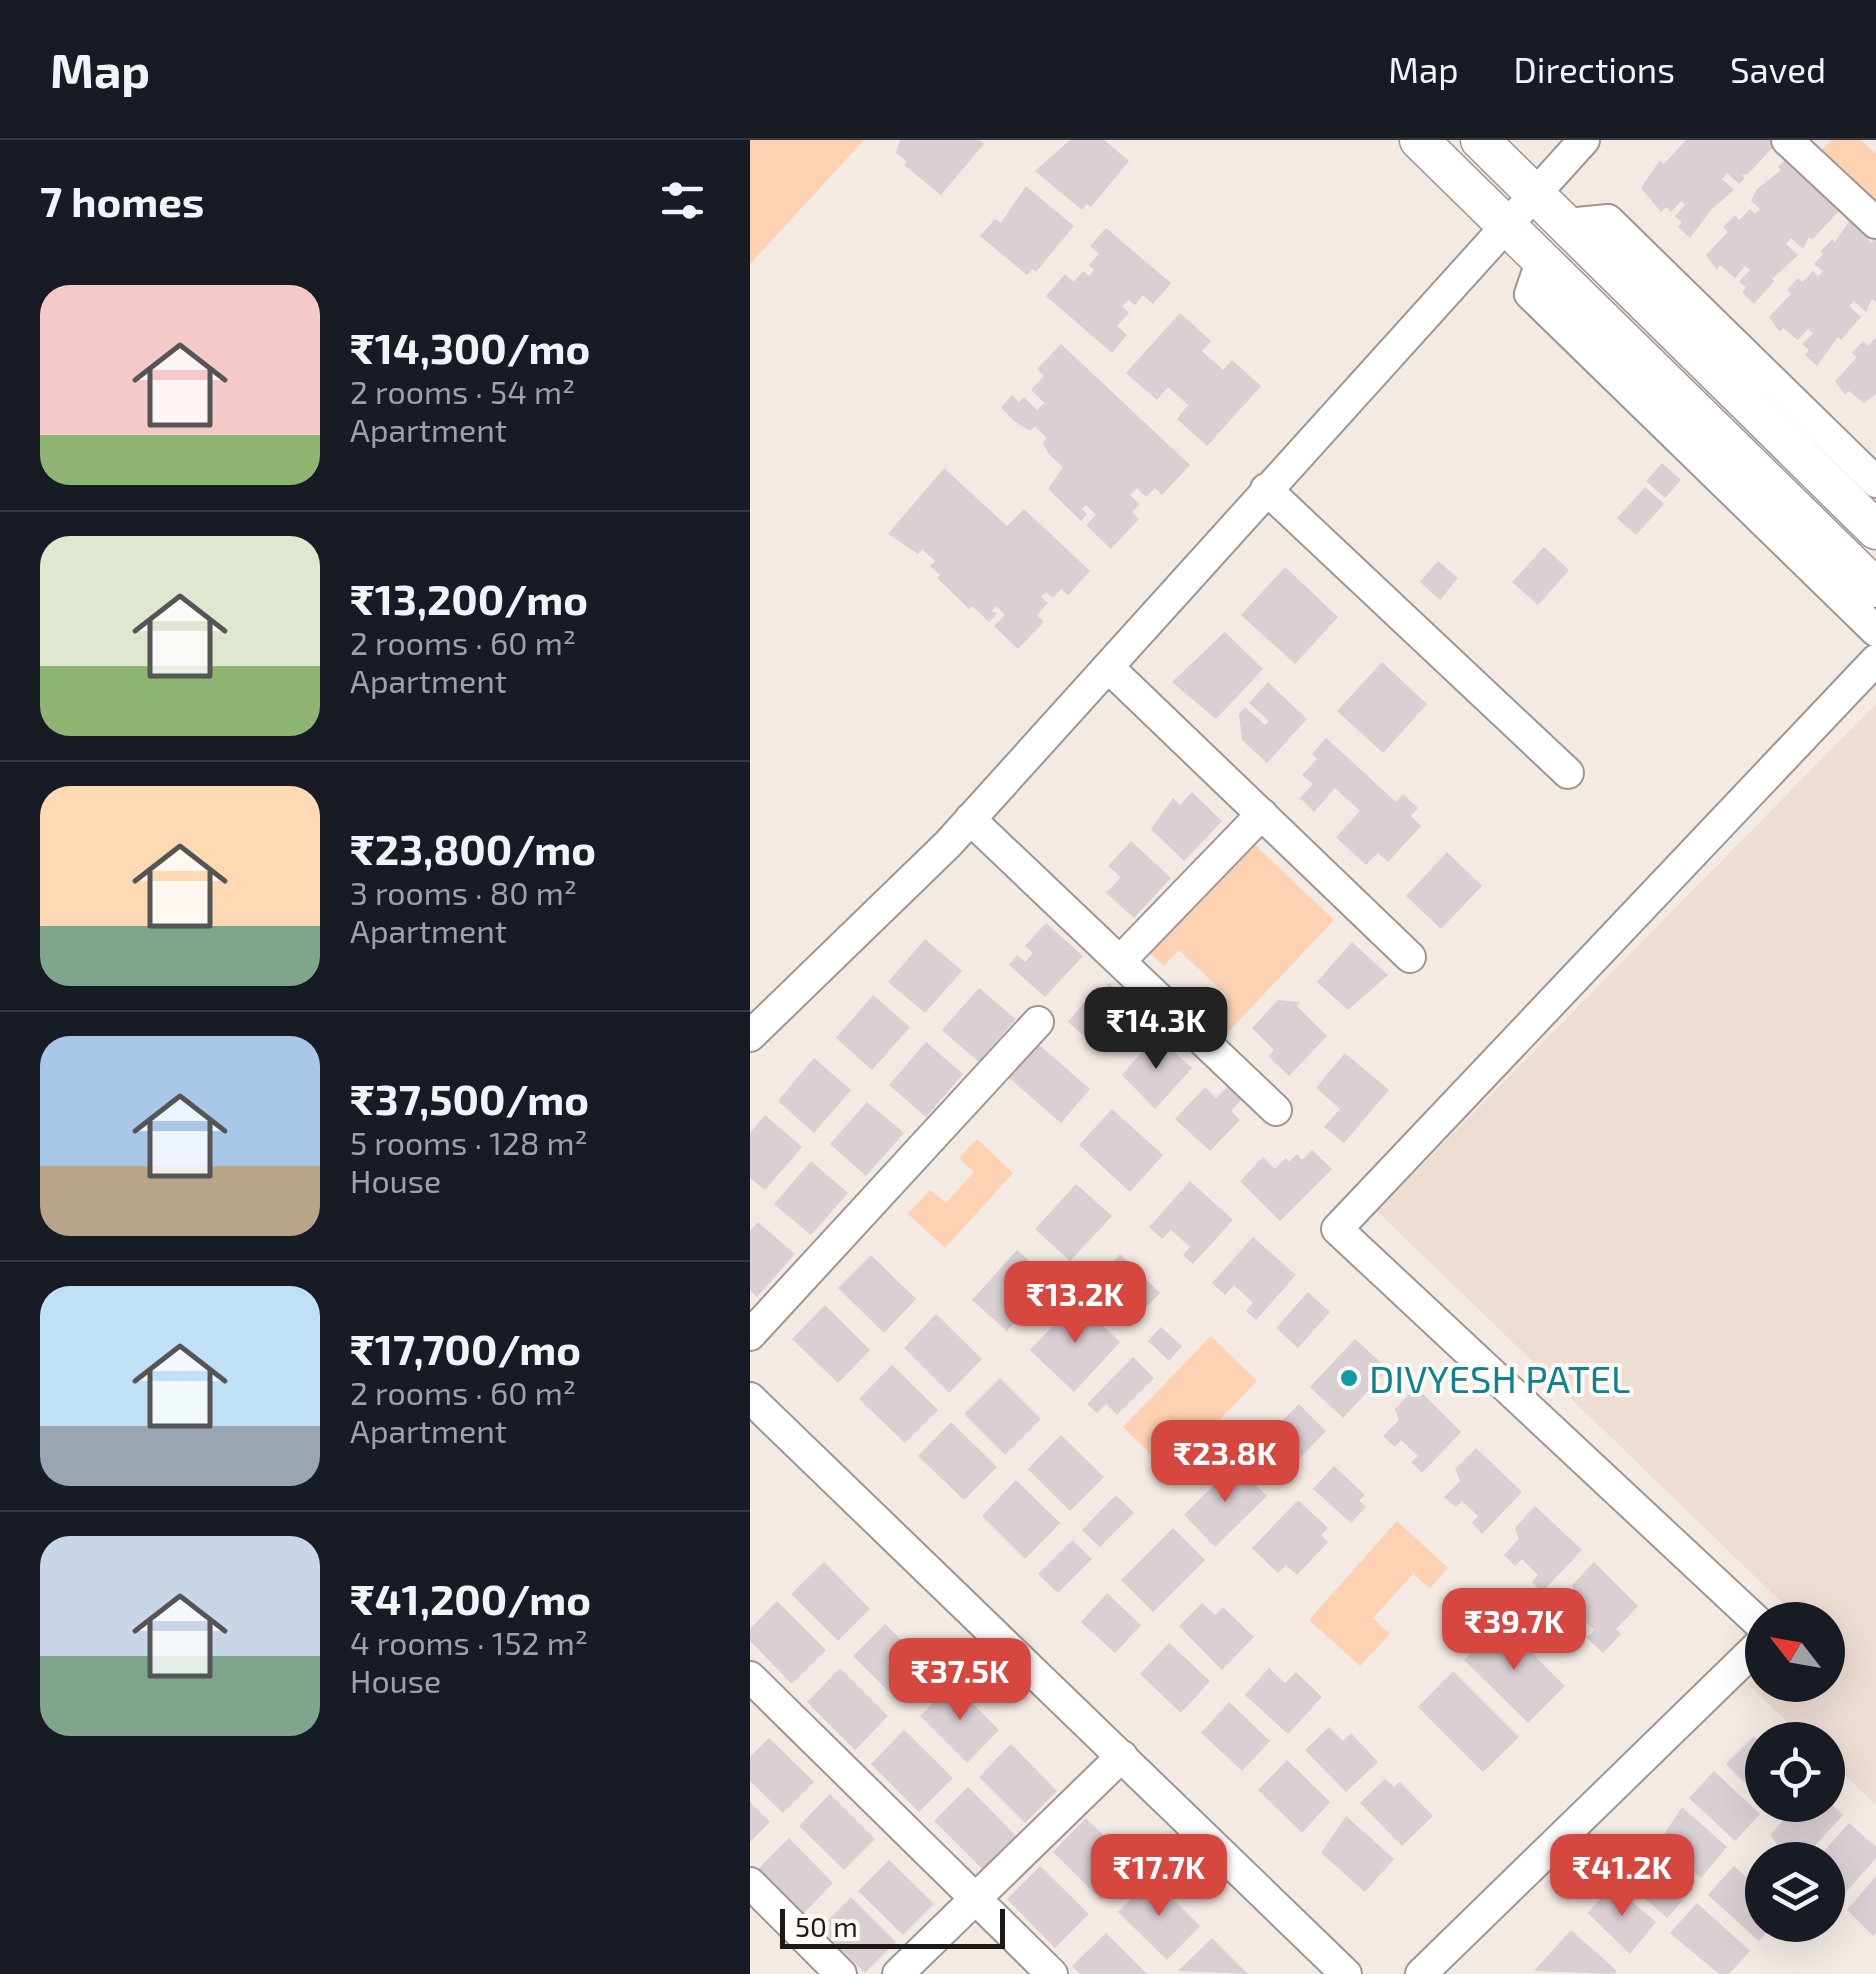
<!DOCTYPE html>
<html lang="en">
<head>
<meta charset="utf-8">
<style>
  body { margin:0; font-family:"Exo 2",sans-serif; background:#242831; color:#f1f3f6; height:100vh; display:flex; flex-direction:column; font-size:38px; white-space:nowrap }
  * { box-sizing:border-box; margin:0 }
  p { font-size:32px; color:#9ea1a6 }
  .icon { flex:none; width:55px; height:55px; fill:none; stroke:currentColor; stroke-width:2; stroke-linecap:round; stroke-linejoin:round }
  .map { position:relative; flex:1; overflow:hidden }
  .panel { display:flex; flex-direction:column; background:#171b24; width:750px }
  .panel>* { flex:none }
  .needle { width:65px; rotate:301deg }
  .buttons { position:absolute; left:995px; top:1462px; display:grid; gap:20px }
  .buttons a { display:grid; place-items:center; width:100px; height:100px; border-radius:50%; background:#171b24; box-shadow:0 10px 40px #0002; font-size:50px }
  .scale { position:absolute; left:30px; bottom:25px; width:225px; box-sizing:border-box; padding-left:10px; border:5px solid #1c1917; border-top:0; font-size:28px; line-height:35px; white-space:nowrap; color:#1c1917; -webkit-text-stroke:8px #fff8f3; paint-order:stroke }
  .price { position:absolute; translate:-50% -85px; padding:0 22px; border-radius:20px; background:#d5473f; color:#fff; font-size:32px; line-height:65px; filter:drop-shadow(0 2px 5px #0008) }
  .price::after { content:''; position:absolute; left:50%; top:60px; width:30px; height:22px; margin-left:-15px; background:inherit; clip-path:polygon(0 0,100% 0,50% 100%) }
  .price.selected { background:#222; color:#fff }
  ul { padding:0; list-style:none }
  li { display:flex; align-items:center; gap:30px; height:250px; padding:0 40px }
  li+li { border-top:2px solid #363941 }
  li span { display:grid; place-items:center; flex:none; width:280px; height:200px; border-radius:30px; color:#555 }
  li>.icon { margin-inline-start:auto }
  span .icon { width:120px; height:120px; fill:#fffc; stroke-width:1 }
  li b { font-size:42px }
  h2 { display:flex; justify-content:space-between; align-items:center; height:120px; padding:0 40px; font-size:42px }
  header { display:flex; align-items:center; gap:60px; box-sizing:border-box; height:140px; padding:0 50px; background:#171b24; border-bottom:2px solid #363941 }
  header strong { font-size:48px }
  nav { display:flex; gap:55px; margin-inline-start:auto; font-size:35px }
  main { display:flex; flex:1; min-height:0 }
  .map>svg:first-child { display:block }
  .built { fill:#edddd3 }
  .green { fill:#fdd1b2 }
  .building { fill:#dacfd3 }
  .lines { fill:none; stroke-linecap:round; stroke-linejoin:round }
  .minor-casing { stroke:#9e9691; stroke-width:34 }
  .tertiary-casing { stroke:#9e9691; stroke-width:41 }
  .minor { stroke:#fff; stroke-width:30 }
  .tertiary { stroke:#fff; stroke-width:38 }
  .culture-dot { fill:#0f9aa8; stroke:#fff8f3; stroke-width:4 }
  .labels { text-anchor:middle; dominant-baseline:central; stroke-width:8; stroke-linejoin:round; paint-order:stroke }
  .culture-label { font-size:38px; fill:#0d838f; stroke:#fff8f3; text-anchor:start }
</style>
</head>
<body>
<header>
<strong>Map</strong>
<nav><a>Map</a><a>Directions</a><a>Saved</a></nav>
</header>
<main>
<section class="panel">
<h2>7 homes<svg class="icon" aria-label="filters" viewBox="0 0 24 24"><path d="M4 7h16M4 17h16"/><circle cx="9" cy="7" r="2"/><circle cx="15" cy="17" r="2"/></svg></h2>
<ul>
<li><span style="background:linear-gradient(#f6c9c9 75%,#8fb573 0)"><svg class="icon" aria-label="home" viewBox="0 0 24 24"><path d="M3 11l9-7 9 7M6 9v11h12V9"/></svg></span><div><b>₹14,300/mo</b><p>2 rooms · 54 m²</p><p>Apartment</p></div></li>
<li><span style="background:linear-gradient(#dfe7d0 65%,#8fb573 0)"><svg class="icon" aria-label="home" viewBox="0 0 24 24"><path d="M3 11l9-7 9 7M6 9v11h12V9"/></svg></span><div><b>₹13,200/mo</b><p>2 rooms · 60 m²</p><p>Apartment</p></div></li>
<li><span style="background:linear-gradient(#ffd9b3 70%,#7fa58c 0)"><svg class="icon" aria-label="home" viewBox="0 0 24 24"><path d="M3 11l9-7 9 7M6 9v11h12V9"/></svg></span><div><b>₹23,800/mo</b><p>3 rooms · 80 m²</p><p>Apartment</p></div></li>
<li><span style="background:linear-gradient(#a9c7e8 65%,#b9a48a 0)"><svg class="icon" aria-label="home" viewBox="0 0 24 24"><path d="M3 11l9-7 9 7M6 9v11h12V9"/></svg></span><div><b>₹37,500/mo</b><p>5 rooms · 128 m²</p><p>House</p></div></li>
<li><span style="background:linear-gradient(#bfe0f5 70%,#9aa5b1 0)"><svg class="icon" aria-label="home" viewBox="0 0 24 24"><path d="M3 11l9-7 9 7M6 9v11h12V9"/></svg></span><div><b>₹17,700/mo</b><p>2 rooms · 60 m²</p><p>Apartment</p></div></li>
<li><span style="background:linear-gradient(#c9d6e8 60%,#7fa58c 0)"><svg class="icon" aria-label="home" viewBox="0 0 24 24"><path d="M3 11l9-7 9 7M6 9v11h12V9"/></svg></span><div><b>₹41,200/mo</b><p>4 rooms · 152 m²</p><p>House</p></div></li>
</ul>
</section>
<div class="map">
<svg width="1126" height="1834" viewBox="0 0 1126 1834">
  <rect width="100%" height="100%" fill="#f3eae4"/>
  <polygon class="built" points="1126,564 1126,1665 1078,1619 1078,1600 1057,1600 998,1545 1012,1530 1012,1545 1078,1545 1078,1480 1050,1480 627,1071"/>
  <g class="green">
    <polygon points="0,0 114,0 0,124"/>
    <polygon points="1081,0 1111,0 1126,14 1126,64 1070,12"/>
    <polygon points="500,700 584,780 480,890 462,872 477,856 429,810 414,826 396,810"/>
    <polygon points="227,999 263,1033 195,1108 158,1074 180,1050 196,1063 224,1032 209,1018"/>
    <polygon points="461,1196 507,1241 419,1332 373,1287"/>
    <polygon points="647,1381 698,1428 680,1448 663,1434 623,1478 640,1494 610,1526 559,1480"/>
  </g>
  <g class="building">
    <polygon points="150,0 229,0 234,4 191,55 154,25 157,21 146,13"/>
    <polygon points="320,0 354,0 379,21 341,67 337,64 332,70 285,31"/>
    <polygon points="936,0 1019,0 1025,5 998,34 992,35 995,38 989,44 977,33 972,39 984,50 961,70 940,98 928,87 932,82 925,76 935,65 931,61 921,72 916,67 911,72 891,48 910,20 914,24"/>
    <polygon points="1039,15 1051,26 1046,30 1058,40 1062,36 1080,52 1075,58 1089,71 1062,100 1059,97 1053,109 1041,98 1036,104 1048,115 1022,139 1024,141 1004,164 992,152 996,147 989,142 1000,130 995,126 985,138 970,125 967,130 956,115 978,92 973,87 985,75 989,80 1000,69 1005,74 1010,69 1001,61 1007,49 1031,30 1028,27"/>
    <polygon points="276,46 324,86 286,132 282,129 277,135 230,96 245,79 251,83"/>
    <polygon points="1102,77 1121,103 1126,97 1126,163 1122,159 1116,172 1104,161 1099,166 1111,177 1091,200 1088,197 1067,226 1055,215 1059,210 1052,204 1063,193 1058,189 1048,200 1033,188 1030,192 1019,177 1041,154 1037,150 1048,138 1052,142 1063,131 1068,136 1073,131 1064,124 1073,114 1070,112 1082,99 1085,102"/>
    <polygon points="356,88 421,143 403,164 393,155 385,165 378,160 372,166 379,173 367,186 377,195 362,213 296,156 315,134 324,142 333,131 339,136 344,130 339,125 349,114 340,106"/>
    <polygon points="430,173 461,201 452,211 473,230 482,220 511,246 457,306 427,279 438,265 418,247 407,260 376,233"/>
    <polygon points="1126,197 1126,254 1114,263 1099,251 1095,255 1085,241 1107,217 1102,213 1113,201 1118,206"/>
    <polygon points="311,204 440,325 412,355 405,348 396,357 387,348 380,355 390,364 382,372 389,379 361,409 336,385 346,375 336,365 332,369 337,374 331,381 298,349 313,327 298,313 293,303 297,298 285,286 280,291 264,281 251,268 262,255 269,262 274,257 287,270 294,263 281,250 294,236 287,229"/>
    <polygon points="912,323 931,340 915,358 896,341"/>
    <polygon points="194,328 257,386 274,369 340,431 318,455 311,449 303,458 296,452 291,457 298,463 287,475 294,482 268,509 244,486 255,475 246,466 242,471 247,474 239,482 222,466 219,469 187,438 190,435 180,426 185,421 172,409 168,414 138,394"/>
    <polygon points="895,347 914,364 886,395 867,378"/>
    <polygon points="794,407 819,430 788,465 762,442"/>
    <polygon points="688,421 708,438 690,460 670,442"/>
    <polygon points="535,427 588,477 545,524 491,475"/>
    <polygon points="475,492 513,529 466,579 422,542"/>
    <polygon points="632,522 677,564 633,613 587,571"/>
    <polygon points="518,542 557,579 517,623 492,600 489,574 495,567 515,585 519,581 499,563"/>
    <polygon points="576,598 646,662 653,654 668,668 661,676 671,686 638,722 628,713 616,725 586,697 610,671 585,648 564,672 550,658 563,644 552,635 567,619 562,614"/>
    <polygon points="442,652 472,681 434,721 401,689 423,658 430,665"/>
    <polygon points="381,701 421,738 384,778 356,753 371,737 358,726"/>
    <polygon points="697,712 732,746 691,789 656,756"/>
    <polygon points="296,783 333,816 295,857 259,825 267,815 275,822 283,813 275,806"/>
    <polygon points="175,799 212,831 175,873 138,842"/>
    <polygon points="602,802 638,835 598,870 567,842"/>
    <polygon points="359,843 386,873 353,912 318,882 348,846 353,850"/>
    <polygon points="229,848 266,879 229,922 192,890"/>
    <polygon points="123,855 160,887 122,930 86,898"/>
    <polygon points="528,860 550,862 547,866 577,896 539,936 518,916 524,910 502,888"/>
    <polygon points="406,896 442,928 405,969 372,935"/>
    <polygon points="176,902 213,934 176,977 139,945"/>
    <polygon points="288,904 340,949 311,983 259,938"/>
    <polygon points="595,913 639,950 594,1003 574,987 590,969 566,948"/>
    <polygon points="64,918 101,950 64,993 28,961"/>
    <polygon points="479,945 493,958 481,971 490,980 460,1011 425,979 455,947 466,958"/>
    <polygon points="117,962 154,993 116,1036 80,1004"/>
    <polygon points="362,969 413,1015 380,1052 329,1005"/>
    <polygon points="15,975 52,1007 15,1050 0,1038 0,993"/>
    <polygon points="562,1010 582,1029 530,1081 490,1041 513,1017 525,1029 536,1018 539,1022 547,1014 552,1020"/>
    <polygon points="61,1021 98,1053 61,1095 24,1064"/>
    <polygon points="440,1041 483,1080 443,1124 433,1115 440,1107 421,1090 412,1099 399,1087"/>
    <polygon points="326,1044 362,1076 320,1121 285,1089"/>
    <polygon points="8,1082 45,1114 7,1157 0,1150 0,1091"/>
    <polygon points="503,1097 546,1135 506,1180 496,1171 503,1163 484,1145 475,1155 462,1143"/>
    <polygon points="267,1110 302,1141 257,1191 222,1160"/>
    <polygon points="370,1114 410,1153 377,1187 337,1149"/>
    <polygon points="121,1115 166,1159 134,1193 88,1148"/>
    <polygon points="558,1152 580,1172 548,1208 526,1188"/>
    <polygon points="327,1161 370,1202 324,1252 280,1210"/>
    <polygon points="75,1165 120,1210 88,1243 42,1199"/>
    <polygon points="186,1174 232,1219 199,1253 154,1208"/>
    <polygon points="411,1187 432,1206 419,1221 398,1201"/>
    <polygon points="605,1199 638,1229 593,1278 560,1247"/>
    <polygon points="383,1217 404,1238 367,1275 356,1264 347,1273 337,1264"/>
    <polygon points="142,1225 188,1270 155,1303 109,1259"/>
    <polygon points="250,1238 291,1279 255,1315 214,1274"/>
    <polygon points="666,1247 711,1292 672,1333 661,1322 668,1316 651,1300 645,1307 633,1296 649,1280 645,1269"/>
    <polygon points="549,1264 576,1291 529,1340 501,1312"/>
    <polygon points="201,1282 247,1327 214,1360 168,1316"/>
    <polygon points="311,1295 354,1337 320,1371 278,1329"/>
    <polygon points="726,1308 772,1352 732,1394 722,1383 728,1376 712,1361 706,1367 694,1357 710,1341 705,1329"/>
    <polygon points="485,1324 517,1356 465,1407 434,1375"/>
    <polygon points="584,1326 615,1355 609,1361 616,1367 601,1383 563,1349"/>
    <polygon points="266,1340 310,1383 275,1419 232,1376"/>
    <polygon points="366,1355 384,1373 350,1407 332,1390"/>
    <polygon points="548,1360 578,1388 571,1395 578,1402 547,1435 536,1425 528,1433 502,1408"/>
    <polygon points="785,1366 832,1410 792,1452 782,1442 788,1435 772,1419 765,1426 754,1415 769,1399 765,1388"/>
    <polygon points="423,1388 455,1420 403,1472 371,1440"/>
    <polygon points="322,1400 342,1419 308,1453 288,1434"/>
    <polygon points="74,1422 120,1469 88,1501 41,1454"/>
    <polygon points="844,1422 888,1466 866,1489 871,1494 853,1513 837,1498 844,1490 830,1476 823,1483 812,1473 827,1458 822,1445"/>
    <polygon points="357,1453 391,1485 365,1513 331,1482"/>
    <polygon points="27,1461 76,1510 42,1544 0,1501 0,1489"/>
    <polygon points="452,1463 465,1475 473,1467 504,1497 472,1530 429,1486"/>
    <polygon points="751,1482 815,1546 778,1583 714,1520"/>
    <polygon points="135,1484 182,1530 150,1563 103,1516"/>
    <polygon points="419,1503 460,1541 431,1573 390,1534"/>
    <polygon points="90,1528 138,1576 105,1610 57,1562"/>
    <polygon points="519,1528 535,1543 546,1532 572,1557 538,1594 495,1555"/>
    <polygon points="703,1531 769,1597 733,1632 668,1567"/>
    <polygon points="203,1544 249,1590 217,1623 170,1576"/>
    <polygon points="479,1562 520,1601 492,1631 451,1593"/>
    <polygon points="579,1587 593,1601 601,1593 628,1622 596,1652 555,1610"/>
    <polygon points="154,1590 203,1638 169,1672 121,1624"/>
    <polygon points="1004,1596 1012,1605 1012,1660 976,1624"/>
    <polygon points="19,1598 64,1642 33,1673 0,1641 0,1617"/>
    <polygon points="261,1604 307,1651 275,1683 229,1637"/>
    <polygon points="537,1620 580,1662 552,1693 508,1650"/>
    <polygon points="964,1631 1010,1674 985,1701 939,1658"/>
    <polygon points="635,1639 644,1647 650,1642 683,1676 652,1706 610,1663"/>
    <polygon points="218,1647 266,1696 232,1729 184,1681"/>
    <polygon points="80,1654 125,1699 94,1730 49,1686"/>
    <polygon points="1078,1661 1093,1675 1052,1720 1040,1720 1020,1695 1047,1665 1078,1665"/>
    <polygon points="0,1662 20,1682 0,1702"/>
    <polygon points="932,1667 977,1707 951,1738 909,1702"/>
    <polygon points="596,1676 644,1719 615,1752 571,1713"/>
    <polygon points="336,1678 384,1726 351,1760 303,1712"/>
    <polygon points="1099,1683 1126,1707 1126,1718 1090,1759 1078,1748 1078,1720 1066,1720"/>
    <polygon points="39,1698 83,1743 53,1774 8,1729"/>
    <polygon points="898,1709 943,1749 917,1778 872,1738"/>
    <polygon points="139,1720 184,1764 153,1795 108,1751"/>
    <polygon points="290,1726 339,1774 305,1808 257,1759"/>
    <polygon points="984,1726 1012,1751 1012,1785 1024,1785 1009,1801 958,1755"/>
    <polygon points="1126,1736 1126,1793 1123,1796 1097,1770"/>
    <polygon points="402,1738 450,1786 417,1820 368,1772"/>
    <polygon points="862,1745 906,1782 880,1814 838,1773"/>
    <polygon points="101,1757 146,1802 115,1833 70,1788"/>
    <polygon points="947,1763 1000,1811 979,1834 969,1834 920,1793"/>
    <polygon points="821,1790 867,1831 864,1834 784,1831"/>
    <polygon points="356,1793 397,1834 330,1834 322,1826"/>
    <polygon points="462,1798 498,1834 428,1831"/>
  </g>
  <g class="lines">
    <g class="minor-casing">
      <g id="minor">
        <polyline points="1037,0 1126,83"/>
        <polyline points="817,84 858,80 1126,342"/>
        <polyline points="792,119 780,154 1126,491"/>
        <polyline points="516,349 818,633"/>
        <polyline points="358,527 660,817"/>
        <polyline points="220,679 526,970"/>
        <polyline points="370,821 512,674"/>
        <polyline points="0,896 198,704 834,0"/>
        <polyline points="0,1195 288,882"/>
        <polyline points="0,1258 596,1834"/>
        <polyline points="1012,1486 587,1089 1126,520"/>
        <polyline points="0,1537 302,1834"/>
        <polyline points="0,1743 91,1834"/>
        <polyline points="148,1834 372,1616"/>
        <polyline points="671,1834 1012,1502"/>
      </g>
    </g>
    <g class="tertiary-casing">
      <g id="tertiary">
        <polyline points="669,0 1126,448"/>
        <polyline points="730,0 1126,390"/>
      </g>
    </g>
    <use href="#minor" class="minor"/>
    <use href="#tertiary" class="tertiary"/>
  </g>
  <circle class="culture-dot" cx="599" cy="1238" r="10"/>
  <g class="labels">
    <g class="culture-label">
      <text x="619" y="1238">DIVYESH PATEL</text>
    </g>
  </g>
</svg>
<div class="buttons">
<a><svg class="needle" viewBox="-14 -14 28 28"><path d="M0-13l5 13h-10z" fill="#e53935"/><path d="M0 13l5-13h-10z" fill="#9ea1a6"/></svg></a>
<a><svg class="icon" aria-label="locate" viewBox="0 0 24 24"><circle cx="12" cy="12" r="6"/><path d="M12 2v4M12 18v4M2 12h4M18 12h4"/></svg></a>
<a><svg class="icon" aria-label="layers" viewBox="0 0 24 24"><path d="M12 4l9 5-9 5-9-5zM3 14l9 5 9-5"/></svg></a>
</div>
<div class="scale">50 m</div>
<b class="price selected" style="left:406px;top:932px">₹14.3K</b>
<b class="price" style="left:325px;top:1206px">₹13.2K</b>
<b class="price" style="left:475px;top:1365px">₹23.8K</b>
<b class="price" style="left:764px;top:1533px">₹39.7K</b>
<b class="price" style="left:210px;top:1583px">₹37.5K</b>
<b class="price" style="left:409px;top:1779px">₹17.7K</b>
<b class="price" style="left:872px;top:1779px">₹41.2K</b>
</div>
</main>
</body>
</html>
